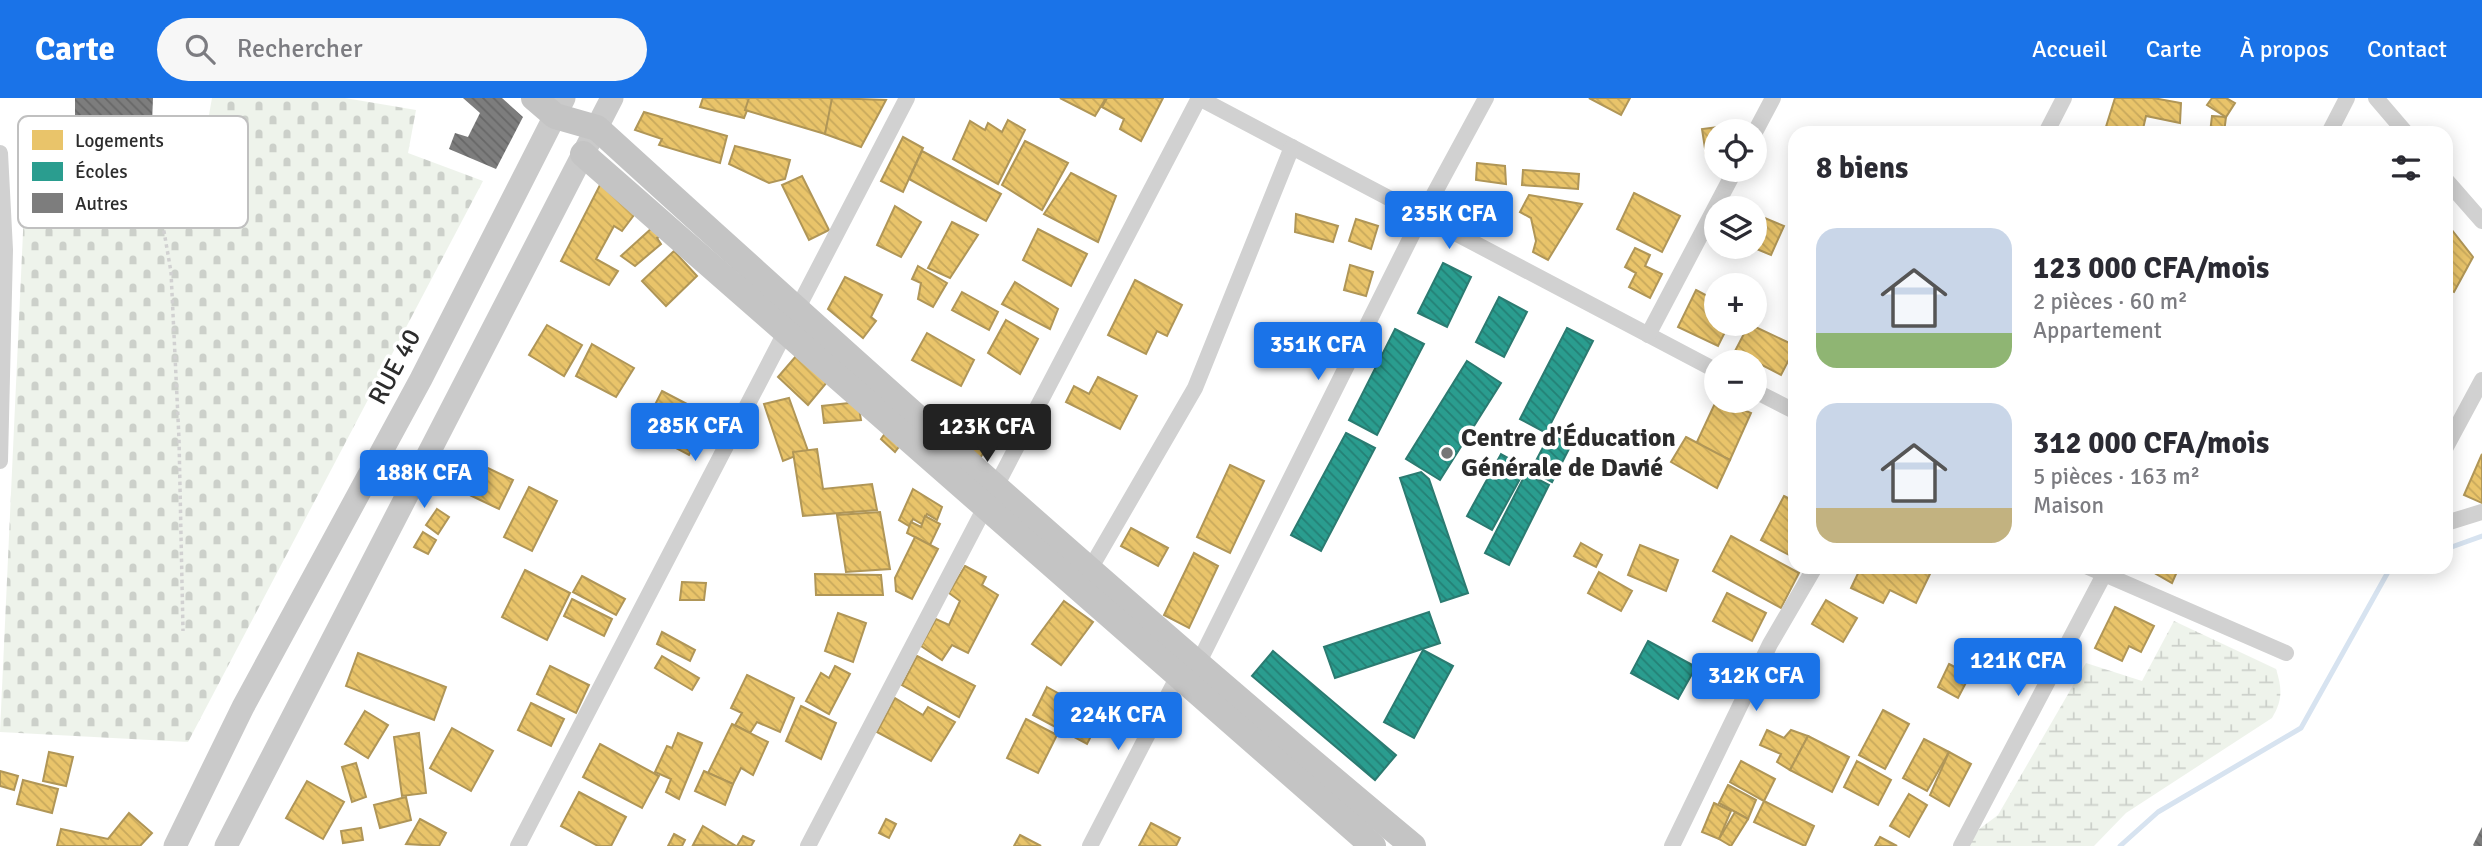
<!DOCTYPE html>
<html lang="fr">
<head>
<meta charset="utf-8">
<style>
  body { margin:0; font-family:Signika,sans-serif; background:#f7f7f7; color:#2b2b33; height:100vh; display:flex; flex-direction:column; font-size:26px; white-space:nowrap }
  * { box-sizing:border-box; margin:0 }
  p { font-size:23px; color:#7c7c81 }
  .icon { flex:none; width:38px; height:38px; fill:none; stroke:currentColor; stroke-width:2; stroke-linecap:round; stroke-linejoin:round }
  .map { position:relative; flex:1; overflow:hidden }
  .side { position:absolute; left:1788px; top:28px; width:665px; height:448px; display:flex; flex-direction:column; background:#fff; border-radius:21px; box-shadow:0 4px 18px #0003 }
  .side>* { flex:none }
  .fabs { position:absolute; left:1704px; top:21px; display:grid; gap:14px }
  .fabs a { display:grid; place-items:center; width:63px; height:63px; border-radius:50%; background:#fff; box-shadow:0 4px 18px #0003; font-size:35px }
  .price { position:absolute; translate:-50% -60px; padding:0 16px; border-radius:7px; background:#1a73e8; color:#fff; font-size:23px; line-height:46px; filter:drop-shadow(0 2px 4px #0008) }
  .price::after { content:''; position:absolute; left:50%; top:42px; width:21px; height:16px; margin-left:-10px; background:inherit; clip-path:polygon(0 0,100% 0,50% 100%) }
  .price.active { background:#222; color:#fff }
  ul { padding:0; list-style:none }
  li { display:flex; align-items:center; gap:21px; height:175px; padding:0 28px }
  li span { display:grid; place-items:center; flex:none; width:196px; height:140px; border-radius:21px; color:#555 }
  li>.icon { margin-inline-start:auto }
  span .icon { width:84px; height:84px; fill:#fffc; stroke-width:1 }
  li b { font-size:30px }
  h2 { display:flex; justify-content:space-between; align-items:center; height:84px; padding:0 28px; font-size:30px }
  header { display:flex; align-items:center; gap:42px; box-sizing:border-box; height:98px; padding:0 35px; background:#1a73e8; color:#fff }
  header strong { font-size:33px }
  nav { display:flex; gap:38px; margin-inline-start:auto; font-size:24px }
  .search { width:490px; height:63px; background:#f7f7f7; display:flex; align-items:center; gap:18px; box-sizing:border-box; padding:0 24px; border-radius:38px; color:#7c7c81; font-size:26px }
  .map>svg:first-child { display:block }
  .wetland { fill:url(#wetland-marsh) }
  .cemetery { fill:url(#cemetery-stones) }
  .homes { fill:url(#homes-back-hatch); stroke:#b09657; stroke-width:2 }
  .schools { fill:url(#schools-back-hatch); stroke:#2b7b71; stroke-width:2 }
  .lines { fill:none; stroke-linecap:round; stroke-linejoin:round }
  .stream { stroke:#d7e3f0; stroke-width:5 }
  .building { fill:url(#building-back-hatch) }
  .path { stroke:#d1d1d1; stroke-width:3.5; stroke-dasharray:3.5 3.5; stroke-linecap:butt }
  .street { stroke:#d1d1d1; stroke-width:16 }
  .secondary { stroke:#cacaca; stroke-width:23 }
  .primary { stroke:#c4c4c4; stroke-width:26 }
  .poi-dot { fill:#767676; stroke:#fff; stroke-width:2.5 }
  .labels { text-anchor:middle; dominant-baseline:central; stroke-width:7; stroke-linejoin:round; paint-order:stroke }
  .street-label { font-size:26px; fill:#2c2c2c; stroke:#fff }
  .poi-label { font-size:26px; font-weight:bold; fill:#2c2c2c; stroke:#fff; text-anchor:start }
  .key { fill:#fff; stroke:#c0c0c0; stroke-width:2 }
  .key-label { font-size:19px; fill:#2c2c2c }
</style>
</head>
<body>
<header>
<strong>Carte</strong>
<div class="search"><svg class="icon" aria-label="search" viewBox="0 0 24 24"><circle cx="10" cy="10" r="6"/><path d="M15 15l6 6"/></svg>Rechercher</div>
<nav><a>Accueil</a><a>Carte</a><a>À propos</a><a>Contact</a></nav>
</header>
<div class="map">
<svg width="2482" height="748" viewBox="0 0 2482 748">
  <defs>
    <pattern id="wetland-marsh" width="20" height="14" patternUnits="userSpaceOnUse" patternTransform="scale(1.75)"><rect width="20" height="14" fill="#eef3eb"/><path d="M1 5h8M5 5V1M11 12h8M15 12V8" fill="none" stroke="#ccd0ca"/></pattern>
    <pattern id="cemetery-stones" width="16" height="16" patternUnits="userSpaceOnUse" patternTransform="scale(1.75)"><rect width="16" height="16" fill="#eef3eb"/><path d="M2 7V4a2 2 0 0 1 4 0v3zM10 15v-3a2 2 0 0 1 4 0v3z" fill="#ccd0ca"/></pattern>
    <pattern id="homes-back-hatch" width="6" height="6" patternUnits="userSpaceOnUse" patternTransform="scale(1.75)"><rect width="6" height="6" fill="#e9c46a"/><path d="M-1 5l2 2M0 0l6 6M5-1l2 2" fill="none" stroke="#c8a95c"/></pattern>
    <pattern id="schools-back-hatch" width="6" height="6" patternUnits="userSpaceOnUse" patternTransform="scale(1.75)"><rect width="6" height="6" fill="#2a9d8f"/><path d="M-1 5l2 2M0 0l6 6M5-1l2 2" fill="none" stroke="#248075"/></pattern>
    <pattern id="building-back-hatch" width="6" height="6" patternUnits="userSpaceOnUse" patternTransform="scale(1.75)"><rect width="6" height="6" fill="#7d7d7d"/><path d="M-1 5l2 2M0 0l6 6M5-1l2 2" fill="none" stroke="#676767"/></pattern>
  </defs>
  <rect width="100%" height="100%" fill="#fff"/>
  <path class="wetland" d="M2174,523L2276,571C2282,590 2283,602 2272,620L2126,715L2094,748H1969L1978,732L1998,717L2086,565L2142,583Z"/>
  <polygon class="cemetery" points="212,0 345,0 416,12 408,55 483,83 188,644 0,634 25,91 155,49 161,63 195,48 193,33 207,28"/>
  <g class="homes">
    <polygon points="703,0 752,0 744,20 700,9"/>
    <polygon points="749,0 833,0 825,36 745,12"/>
    <polygon points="832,0 886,2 861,49 825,36"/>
    <polygon points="1060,0 1106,0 1095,18"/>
    <polygon points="1107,0 1163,0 1141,43 1120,31 1124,21 1102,9"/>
    <polygon points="1589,0 1630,0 1621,17"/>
    <polygon points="2115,0 2153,0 2181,5 2180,25 2146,18 2142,35 2104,35"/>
    <polygon points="2212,0 2226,0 2235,5 2226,19 2207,7"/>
    <polygon points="644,14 727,38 720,65 659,47 662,41 635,32"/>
    <polygon points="2212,18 2226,19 2224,35 2210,35"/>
    <polygon points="1008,22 1025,32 998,86 953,61 970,23 985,32 988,25 1002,34"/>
    <polygon points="1719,29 1717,56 1706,57 1702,31"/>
    <polygon points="903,39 923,50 903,94 881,83"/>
    <polygon points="1025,43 1068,65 1042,112 1002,87"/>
    <polygon points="735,48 790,62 785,81 769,85 729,66"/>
    <polygon points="922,53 1001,96 986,123 909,81"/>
    <polygon points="1477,65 1505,68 1506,86 1476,82"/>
    <polygon points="1523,72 1579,76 1578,91 1522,87"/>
    <polygon points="1071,75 1116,98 1098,144 1044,116"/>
    <polygon points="802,78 829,132 809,142 782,87"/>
    <polygon points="601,85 637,113 622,133 614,128 596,161 618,173 609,187 561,163"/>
    <polygon points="1634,95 1680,118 1662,154 1617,131"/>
    <polygon points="1529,97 1582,106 1548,162 1533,154 1536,143 1531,120 1520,114"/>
    <polygon points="895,108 921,124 901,159 877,147"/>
    <polygon points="1296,116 1338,128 1333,144 1295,134"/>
    <polygon points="1755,116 1784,128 1771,157 1752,149 1755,149"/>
    <polygon points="1356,121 1378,128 1371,151 1349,143"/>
    <polygon points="952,124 978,137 950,180 928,170"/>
    <polygon points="2448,127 2473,159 2454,194 2446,190"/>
    <polygon points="653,129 665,136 657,140 661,146 635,168 621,158"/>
    <polygon points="1038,131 1087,156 1071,188 1023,162"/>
    <polygon points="1635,150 1650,157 1645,168 1662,176 1650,200 1629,189 1636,175 1625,169"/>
    <polygon points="674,153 697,178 666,208 642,183"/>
    <polygon points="1350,167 1373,174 1366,198 1344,192"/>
    <polygon points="918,168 947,185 933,209 918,201 921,185 912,181"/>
    <polygon points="845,179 882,197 871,219 876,223 863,240 828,211"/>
    <polygon points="1135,182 1182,207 1167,238 1157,233 1146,256 1108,237"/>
    <polygon points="1015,184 1058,211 1050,231 1002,206"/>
    <polygon points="1696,192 1717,203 1717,226 1729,226 1718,248 1678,229"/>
    <polygon points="962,194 998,214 989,232 952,212"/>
    <polygon points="1006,222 1038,241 1020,276 988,255"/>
    <polygon points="1749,226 1796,248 1781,277 1735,253"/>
    <polygon points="547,227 582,247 564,278 529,257"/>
    <polygon points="927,235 974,262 961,288 912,262"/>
    <polygon points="592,246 634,270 616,299 576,278"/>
    <polygon points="797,257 828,283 808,307 778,279"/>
    <polygon points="1098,279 1137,298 1120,331 1066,304 1074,288 1089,296"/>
    <polygon points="662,293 710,318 689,357 642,332"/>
    <polygon points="789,300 808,353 783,363 764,306"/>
    <polygon points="1717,301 1751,315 1730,362 1696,346"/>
    <polygon points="858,304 861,322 824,325 822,308"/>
    <polygon points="978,310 1002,323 979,362 957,344"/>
    <polygon points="889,330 904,342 895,354 881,341"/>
    <polygon points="1686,339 1730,362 1717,390 1671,364"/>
    <polygon points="817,351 823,391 872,386 877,412 803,418 793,354"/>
    <polygon points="2482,356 2482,405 2464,397"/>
    <polygon points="471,362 513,382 499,411 457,391"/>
    <polygon points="1230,367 1264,383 1230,455 1197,439"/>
    <polygon points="529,389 557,403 532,453 504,439"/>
    <polygon points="913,391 942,409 937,422 927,416 922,426 913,421 909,428 899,422"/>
    <polygon points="1784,398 1796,404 1796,450 1791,458 1761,442"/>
    <polygon points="437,411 449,419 438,436 426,427"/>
    <polygon points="880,414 890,471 846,474 837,417"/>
    <polygon points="925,418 940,426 930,447 907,435 911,424 921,429"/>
    <polygon points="1131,430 1168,450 1158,468 1121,448"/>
    <polygon points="423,434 436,442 428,456 414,449"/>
    <polygon points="1731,438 1799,475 1781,510 1713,473"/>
    <polygon points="915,439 938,451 912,501 896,493 895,480"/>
    <polygon points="1581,445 1602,457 1596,469 1574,458"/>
    <polygon points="1640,447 1678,462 1666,493 1628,477"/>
    <polygon points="1194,455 1218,468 1189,530 1164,517"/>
    <polygon points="965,468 986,479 982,487 998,497 968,555 952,547 942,562 921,548 936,521 949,527 960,503 949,495"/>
    <polygon points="1861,469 1916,469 1930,476 1916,505 1890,492 1883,505 1851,490"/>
    <polygon points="2144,469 2179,469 2172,485"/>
    <polygon points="525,472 570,495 547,542 502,519"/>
    <polygon points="1599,474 1632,493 1621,513 1588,495"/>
    <polygon points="815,476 881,477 883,497 816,497"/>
    <polygon points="582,478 625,501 616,517 573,494"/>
    <polygon points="682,484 706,485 704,502 680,502"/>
    <polygon points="1727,495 1766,515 1752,543 1713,523"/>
    <polygon points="572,501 612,521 604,538 564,518"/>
    <polygon points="1826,502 1857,520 1843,544 1812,526"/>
    <polygon points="1064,503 1093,524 1061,567 1032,546"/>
    <polygon points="2115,509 2154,528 2141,554 2129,548 2122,563 2095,550"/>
    <polygon points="838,515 866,525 853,564 825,553"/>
    <polygon points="662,534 695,552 690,563 657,546"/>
    <polygon points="358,555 446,589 434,622 346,588"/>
    <polygon points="662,558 699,580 692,592 655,570"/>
    <polygon points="917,558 975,588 959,619 902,587"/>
    <polygon points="1949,566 1970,577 1958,600 1938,589"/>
    <polygon points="550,568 589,587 576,615 537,596"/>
    <polygon points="835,568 850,576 829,616 806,603 821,575 829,580"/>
    <polygon points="747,577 794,600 780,634 757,624 750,635 735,627 742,615 731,610"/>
    <polygon points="1047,589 1101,619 1087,646 1033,617"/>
    <polygon points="895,600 923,617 928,609 955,624 931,663 877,634"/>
    <polygon points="531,605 564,621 551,648 518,632"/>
    <polygon points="801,608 836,625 821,661 786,643"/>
    <polygon points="1883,612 1909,626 1885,671 1859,657"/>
    <polygon points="365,613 388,627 368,660 345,646"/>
    <polygon points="1026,621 1057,637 1038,675 1007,660"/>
    <polygon points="732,626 768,644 753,677 741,670 733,686 708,675"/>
    <polygon points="452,630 493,653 471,693 430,670"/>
    <polygon points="1767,632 1784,640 1791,632 1808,638 1790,672 1777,664 1781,656 1760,647"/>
    <polygon points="419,635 426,695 402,698 394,639"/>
    <polygon points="678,635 702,645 679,701 666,694 671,681 655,674 667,648 672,650"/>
    <polygon points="1808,638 1849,659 1832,694 1790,672"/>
    <polygon points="1924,641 1949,654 1927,693 1903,680"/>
    <polygon points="600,646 659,678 642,710 583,679"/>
    <polygon points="49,654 73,659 66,688 43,683"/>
    <polygon points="1949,654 1971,666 1949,708 1930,697"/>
    <polygon points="1741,663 1775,681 1764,703 1730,684"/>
    <polygon points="1857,663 1891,682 1878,707 1844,689"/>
    <polygon points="356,665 366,699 352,704 342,669"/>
    <polygon points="0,673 18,678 14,692 0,688"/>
    <polygon points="704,673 733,686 725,707 695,693"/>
    <polygon points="23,682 58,691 52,715 17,706"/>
    <polygon points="307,683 344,704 323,741 286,720"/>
    <polygon points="1728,687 1756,702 1748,721 1719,705"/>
    <polygon points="579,694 626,719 611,748 598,748 561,728"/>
    <polygon points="1909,696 1927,707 1909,739 1890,728"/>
    <polygon points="406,699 411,722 380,730 374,707"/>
    <polygon points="1764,703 1814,728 1805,748 1754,724"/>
    <polygon points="1714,705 1731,713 1719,741 1702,734"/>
    <polygon points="1735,714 1748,721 1731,748 1719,741"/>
    <polygon points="129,715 152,735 140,748 57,748 61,731 108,741"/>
    <polygon points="420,721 446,735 439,748 406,746"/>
    <polygon points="886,721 896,726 889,740 879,735"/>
    <polygon points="1151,725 1180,740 1176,748 1139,748"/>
    <polygon points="703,728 736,748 693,747"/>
    <polygon points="361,730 363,742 343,745 341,733"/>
    <polygon points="674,736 685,742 682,748 668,748"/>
    <polygon points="1020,737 1041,748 1014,748"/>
    <polygon points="743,738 754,743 751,748 737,748"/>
    <polygon points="1880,739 1897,748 1875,748"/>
  </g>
  <g class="schools">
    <polygon points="1443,165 1471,179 1447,229 1418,215"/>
    <polygon points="1499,199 1527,214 1504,259 1476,244"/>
    <polygon points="1567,230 1593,243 1546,335 1520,321"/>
    <polygon points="1395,231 1424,246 1377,337 1349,322"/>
    <polygon points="1467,263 1501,285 1440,382 1406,361"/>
    <polygon points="1346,335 1375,350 1321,453 1291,437"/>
    <polygon points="1550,336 1571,347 1552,384 1531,372"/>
    <polygon points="1501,356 1526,370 1492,432 1467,418"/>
    <polygon points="1421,374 1429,381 1468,495 1441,504 1400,380"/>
    <polygon points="1526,375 1549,387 1509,467 1485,455"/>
    <polygon points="1429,514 1440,545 1335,580 1324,549"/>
    <polygon points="1648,543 1696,569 1678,601 1631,575"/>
    <polygon points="1423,552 1453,568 1414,640 1384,624"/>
    <polygon points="1273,553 1396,657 1375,682 1252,578"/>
  </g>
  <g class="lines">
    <g class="stream">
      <polyline points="2446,451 2482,438"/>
      <polyline points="2120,748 2158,714 2301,630 2388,474 2400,469"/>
    </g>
  </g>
  <g class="building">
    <polygon points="75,0 153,0 152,25 75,23"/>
    <polygon points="463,0 502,0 523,19 496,71 449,51 455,35 468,39 480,15"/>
    <polygon points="2482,729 2482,748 2474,748 2473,747"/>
  </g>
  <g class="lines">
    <polyline class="path" points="146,29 171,174 179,341 183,533"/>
    <g class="street">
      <polyline points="1199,0 1717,273"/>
      <polyline points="2376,0 2406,35"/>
      <polyline points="1755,34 1773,0"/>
      <polyline points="2046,35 2064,0"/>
      <polyline points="2329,35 2347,0"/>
      <polyline points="0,55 5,152 0,363"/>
      <polyline points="2446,82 2482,123"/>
      <polyline points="1648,237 1735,72"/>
      <polyline points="1755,293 1796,314"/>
      <polyline points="2446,349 2482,282"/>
      <polyline points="2446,425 2482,414"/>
      <polyline points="2088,469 2286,555"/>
      <polyline points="1086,478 1195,290 1292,49"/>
      <polyline points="1195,572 1415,131 1486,0"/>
      <polyline points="518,748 907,0"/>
      <polyline points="808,748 1199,0"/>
      <polyline points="1090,748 1178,578"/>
      <polyline points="1672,748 1770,546 1815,469"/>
      <polyline points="1961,748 2108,469"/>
    </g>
    <g class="secondary">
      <polyline points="175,748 243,609 421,281 564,0"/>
      <polyline points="226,748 612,0"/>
    </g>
    <g class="primary">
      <path d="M534,0L555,18L597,30C865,274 1134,516 1413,748"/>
      <polyline points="583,56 1373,748"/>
    </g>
  </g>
  <circle class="poi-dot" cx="1447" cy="355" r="7"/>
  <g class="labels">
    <g class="street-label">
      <text transform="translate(395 269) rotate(-62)">RUE 40</text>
    </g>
    <g class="poi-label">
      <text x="1461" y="340">Centre d'Éducation<tspan x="1461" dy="30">Générale de Davié</tspan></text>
    </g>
  </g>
  <rect x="18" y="18" width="230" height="112" rx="10" class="key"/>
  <rect x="32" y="32" width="31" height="20" fill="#e9c46a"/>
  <rect x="32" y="64" width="31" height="19" fill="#2a9d8f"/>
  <rect x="32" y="95" width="31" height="20" fill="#7d7d7d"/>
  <g class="key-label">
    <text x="75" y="49">Logements</text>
    <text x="75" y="80">Écoles</text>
    <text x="75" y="112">Autres</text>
  </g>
</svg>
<div class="fabs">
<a><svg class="icon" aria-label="locate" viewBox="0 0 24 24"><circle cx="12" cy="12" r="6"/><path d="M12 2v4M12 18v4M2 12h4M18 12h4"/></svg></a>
<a><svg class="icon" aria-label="layers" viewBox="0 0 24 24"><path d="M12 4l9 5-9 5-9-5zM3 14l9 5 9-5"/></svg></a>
<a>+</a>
<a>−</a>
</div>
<b class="price" style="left:1449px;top:153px">235K CFA</b>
<b class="price" style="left:1318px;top:284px">351K CFA</b>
<b class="price" style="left:695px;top:365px">285K CFA</b>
<b class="price active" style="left:987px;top:366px">123K CFA</b>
<b class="price" style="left:424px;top:412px">188K CFA</b>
<b class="price" style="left:2018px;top:600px">121K CFA</b>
<b class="price" style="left:1756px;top:615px">312K CFA</b>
<b class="price" style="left:1118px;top:654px">224K CFA</b>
<section class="side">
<h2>8 biens<svg class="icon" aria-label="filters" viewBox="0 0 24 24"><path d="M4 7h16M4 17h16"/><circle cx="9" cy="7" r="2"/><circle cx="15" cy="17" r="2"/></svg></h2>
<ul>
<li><span style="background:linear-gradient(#c9d6e8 75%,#8fb573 0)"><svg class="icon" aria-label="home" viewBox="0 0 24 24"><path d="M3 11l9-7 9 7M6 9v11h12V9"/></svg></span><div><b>123 000 CFA/mois</b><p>2 pièces · 60 m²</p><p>Appartement</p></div></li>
<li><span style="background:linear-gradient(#c9d6e8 75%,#c2b280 0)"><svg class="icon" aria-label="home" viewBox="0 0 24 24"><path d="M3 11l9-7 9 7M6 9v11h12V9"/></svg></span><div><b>312 000 CFA/mois</b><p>5 pièces · 163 m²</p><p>Maison</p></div></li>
</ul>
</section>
</div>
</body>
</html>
